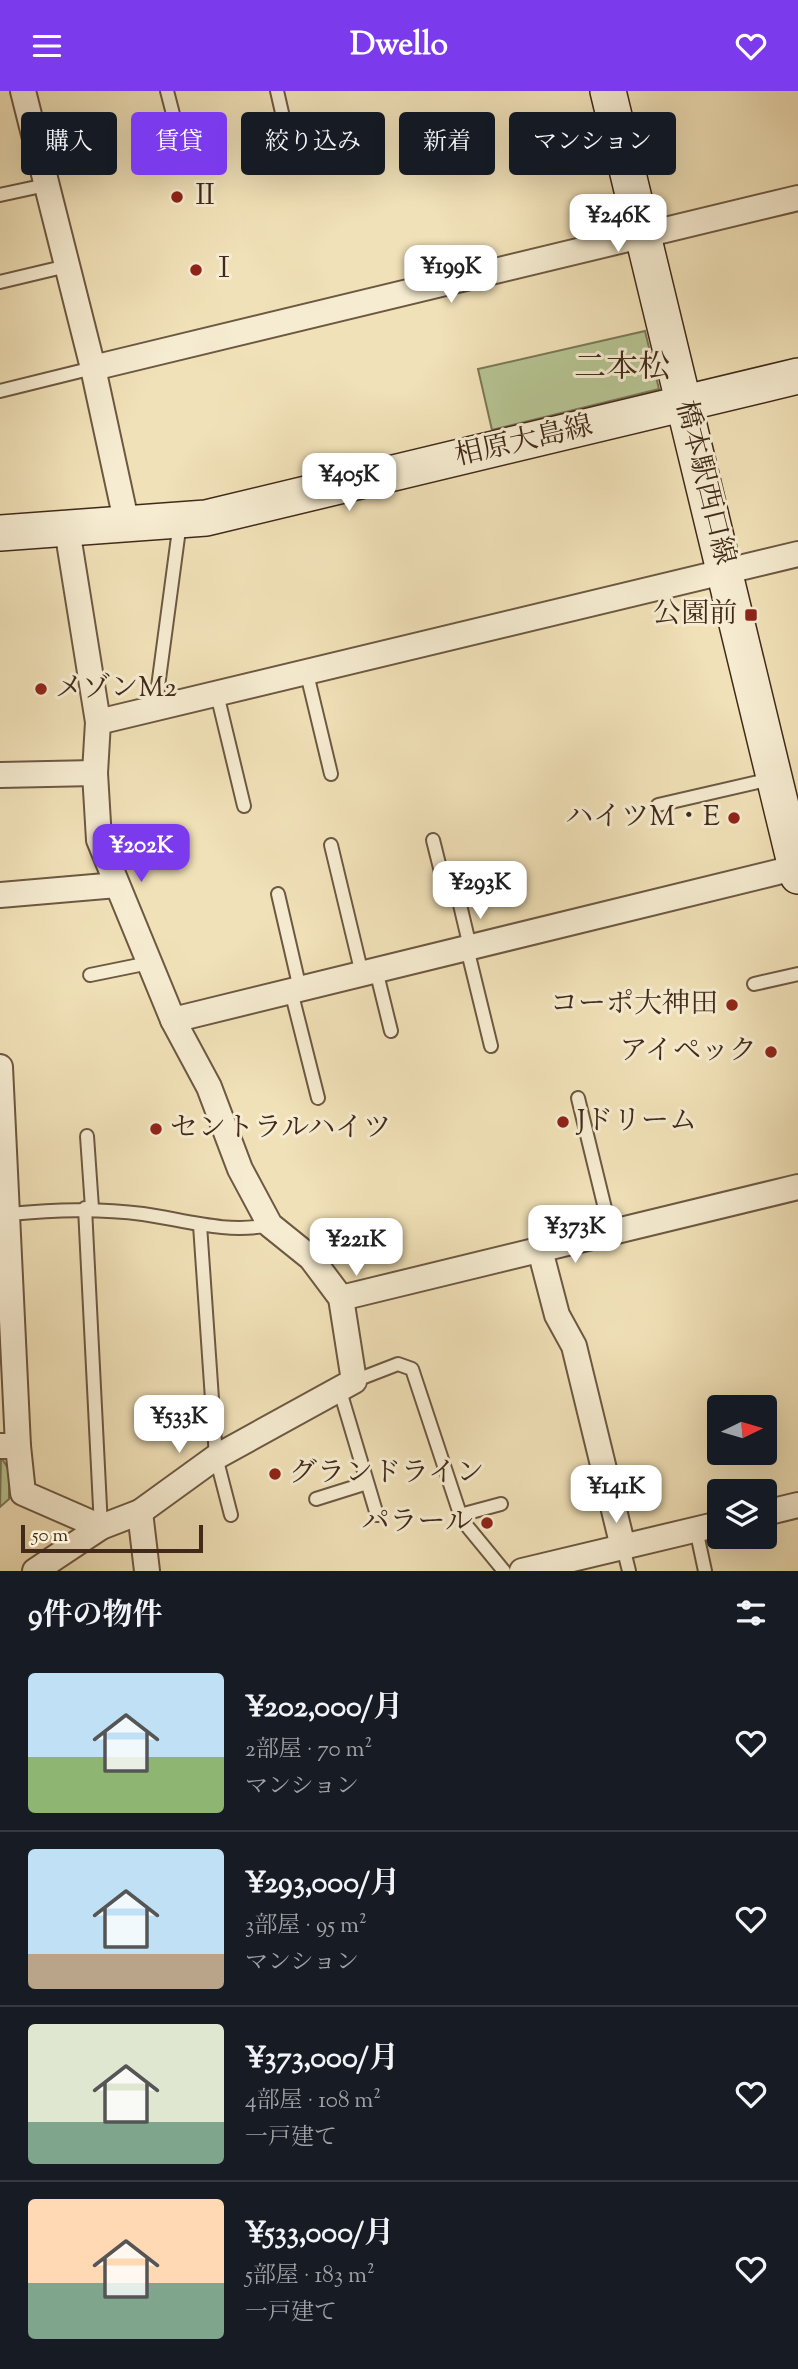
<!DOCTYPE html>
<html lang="ja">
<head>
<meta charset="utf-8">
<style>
  body { margin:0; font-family:"Sorts Mill Goudy","Noto Serif JP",serif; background:#20242c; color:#f1f3f6; height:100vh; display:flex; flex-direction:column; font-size:26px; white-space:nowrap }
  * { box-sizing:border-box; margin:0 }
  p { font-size:23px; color:#9ea1a6 }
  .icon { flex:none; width:38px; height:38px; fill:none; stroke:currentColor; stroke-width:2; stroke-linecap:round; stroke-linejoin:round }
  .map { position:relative; height:1480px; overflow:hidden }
  .side { display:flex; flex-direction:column; background:#171b24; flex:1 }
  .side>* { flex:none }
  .hud { position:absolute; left:21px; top:21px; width:756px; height:63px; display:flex; gap:14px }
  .needle { width:46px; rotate:85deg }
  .buttons { position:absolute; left:707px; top:1304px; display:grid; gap:14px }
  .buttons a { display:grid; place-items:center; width:70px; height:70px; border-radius:7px; background:#171b24; box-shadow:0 7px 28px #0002; font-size:35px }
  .scale { position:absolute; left:21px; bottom:18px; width:182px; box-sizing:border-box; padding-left:7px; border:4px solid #412a1a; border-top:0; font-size:19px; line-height:24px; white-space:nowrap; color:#412a1a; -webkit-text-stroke:5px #f6ecd1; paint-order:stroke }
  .price { position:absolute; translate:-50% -60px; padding:0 16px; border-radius:14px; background:#fff; color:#222; font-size:23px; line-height:46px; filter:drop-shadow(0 2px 4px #0008) }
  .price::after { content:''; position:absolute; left:50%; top:42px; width:21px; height:16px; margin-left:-10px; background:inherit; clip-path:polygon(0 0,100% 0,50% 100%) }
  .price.active { background:#7c3aed; color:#fff }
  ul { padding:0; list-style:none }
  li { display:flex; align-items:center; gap:21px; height:175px; padding:0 28px }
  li+li { border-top:2px solid #363941 }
  li span { display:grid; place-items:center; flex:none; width:196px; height:140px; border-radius:7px; color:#555 }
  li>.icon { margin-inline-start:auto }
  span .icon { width:84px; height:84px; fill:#fffc; stroke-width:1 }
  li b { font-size:30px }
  h2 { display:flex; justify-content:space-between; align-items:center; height:84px; padding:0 28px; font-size:30px }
  .tag { padding:0 24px; border-radius:7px; background:#171b24; box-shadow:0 7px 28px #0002; font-size:24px; line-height:63px }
  .tag.active { background:#7c3aed; color:#fff }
  header { display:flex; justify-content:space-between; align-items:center; height:91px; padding:0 28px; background:#7c3aed; color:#fff; font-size:32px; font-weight:700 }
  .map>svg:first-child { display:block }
  .green { fill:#b6c392; stroke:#7c7656; stroke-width:2 }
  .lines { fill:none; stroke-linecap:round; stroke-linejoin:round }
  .lane-casing { stroke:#6d5842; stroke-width:16 }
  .street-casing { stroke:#6d5842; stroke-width:28 }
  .secondary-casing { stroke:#412a1a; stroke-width:38 }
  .lane { stroke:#f6ecd1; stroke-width:12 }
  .street { stroke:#f6ecd1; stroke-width:24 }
  .secondary { stroke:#f6ecd1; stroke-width:35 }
  .poi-dot { fill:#8f2418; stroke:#f6ecd1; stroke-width:2.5 }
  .labels { text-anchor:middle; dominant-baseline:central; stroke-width:6; stroke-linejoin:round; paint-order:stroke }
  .poi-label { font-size:28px; fill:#412a1a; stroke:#f6ecd1; text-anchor:start }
  .street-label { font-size:28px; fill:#412a1a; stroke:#f6ecd1 }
  .quarter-label { font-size:32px; fill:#412a1a; stroke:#f6ecd1 }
</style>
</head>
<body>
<header><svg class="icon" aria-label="menu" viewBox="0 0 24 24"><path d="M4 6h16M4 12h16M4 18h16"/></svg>Dwello<svg class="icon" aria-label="heart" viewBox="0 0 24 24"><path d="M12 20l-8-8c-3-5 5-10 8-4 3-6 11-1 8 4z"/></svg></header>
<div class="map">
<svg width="798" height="1480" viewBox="0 0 798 1480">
  <rect width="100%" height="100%" fill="#f1e1b8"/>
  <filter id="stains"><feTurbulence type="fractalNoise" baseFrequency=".00286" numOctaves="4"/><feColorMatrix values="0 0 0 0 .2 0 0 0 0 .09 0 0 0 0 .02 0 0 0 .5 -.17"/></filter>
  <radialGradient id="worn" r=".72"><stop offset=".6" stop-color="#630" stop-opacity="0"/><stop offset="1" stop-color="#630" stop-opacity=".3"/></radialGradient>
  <g class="green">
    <polygon points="645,240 659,298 492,339 478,278"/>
    <polygon points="1,1366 9,1379 9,1408 0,1416"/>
  </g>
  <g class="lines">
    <g class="lane-casing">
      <g id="lane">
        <polyline points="167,0 173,23"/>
        <polyline points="277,0 283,26"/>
        <polyline points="0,104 46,94"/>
        <polyline points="0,191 67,175"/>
        <polyline points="0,300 93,277"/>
        <polyline points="307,583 331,683"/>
        <polyline points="217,603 244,715"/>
        <polyline points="155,618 180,431"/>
        <polyline points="658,714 771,688"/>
        <polyline points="433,749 443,789 457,801 470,856"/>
        <polyline points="331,754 362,883"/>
        <polyline points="278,803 300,898"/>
        <polyline points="467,857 491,955"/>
        <polyline points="376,879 391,940"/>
        <polyline points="90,884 149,872"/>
        <polyline points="754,893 798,883"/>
        <polyline points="291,900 318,1007"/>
        <polyline points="578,1007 611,1142"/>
        <polyline points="87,1045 92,1117"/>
        <polyline points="85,1117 101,1436"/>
        <path d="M9,1123C55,1119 97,1117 143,1123C185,1129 226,1143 270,1134"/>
        <polyline points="200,1134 216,1366 231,1424"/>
        <polyline points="354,1290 398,1273 412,1278 462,1429 504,1480"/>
        <polyline points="340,1300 377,1424"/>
        <polyline points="316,1408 367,1392"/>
        <polyline points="460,1424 501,1413"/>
        <polyline points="696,1438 705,1480"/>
        <polyline points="623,1456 629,1480"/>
      </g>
    </g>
    <g class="street-casing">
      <g id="street">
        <polyline points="23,0 93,277 127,434"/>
        <polyline points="93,277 798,107"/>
        <polyline points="98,631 798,463"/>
        <polyline points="0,684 95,682"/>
        <polyline points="0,804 117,794"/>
        <polyline points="173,929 798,776"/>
        <polyline points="0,976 18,1355 0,1355"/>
        <polyline points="540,1159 557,1224 574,1255 623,1456"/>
        <polyline points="341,1207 798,1096"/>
        <polyline points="18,1355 23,1402 101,1436"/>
        <polyline points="140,1421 147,1480"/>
        <polyline points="765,1422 798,1414"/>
        <polyline points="35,1480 101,1436 140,1421 216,1366 354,1290 341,1207 311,1167 270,1134 240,1078 209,996 173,929 99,749 95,682 98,631 67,438"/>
        <polyline points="522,1480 719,1433"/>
      </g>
    </g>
    <g class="secondary-casing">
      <g id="secondary">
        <polyline points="608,0 798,785"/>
        <polyline points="0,442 206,427 798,285"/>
      </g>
    </g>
    <use href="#lane" class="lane"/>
    <use href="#street" class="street"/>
    <use href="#secondary" class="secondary"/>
  </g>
  <g class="poi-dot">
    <circle cx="177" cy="106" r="7"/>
    <circle cx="196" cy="179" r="7"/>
    <rect x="744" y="517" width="14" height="14" rx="3.5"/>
    <circle cx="41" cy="598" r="7"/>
    <circle cx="734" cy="727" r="7"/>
    <circle cx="732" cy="914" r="7"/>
    <circle cx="771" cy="961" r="7"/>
    <circle cx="563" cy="1031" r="7"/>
    <circle cx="156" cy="1038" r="7"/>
    <circle cx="275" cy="1383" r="7"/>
    <circle cx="487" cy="1432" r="7"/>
  </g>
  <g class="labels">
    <g class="poi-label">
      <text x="191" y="106">Ⅱ</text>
      <text x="210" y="179">Ⅰ</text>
      <text x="737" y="524" text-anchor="end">公園前</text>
      <text x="55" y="598">メゾンM2</text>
      <text x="720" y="727" text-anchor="end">ハイツM・E</text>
      <text x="718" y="914" text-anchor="end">コーポ大神田</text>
      <text x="757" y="961" text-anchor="end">アイペック</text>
      <text x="577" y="1031">Jドリーム</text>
      <text x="170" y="1038">セントラルハイツ</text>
      <text x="289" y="1383">グランドライン</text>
      <text x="473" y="1432" text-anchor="end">パラール</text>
    </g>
    <g class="street-label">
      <text transform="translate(524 351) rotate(-13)">相原大島線</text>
      <text transform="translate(704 392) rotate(76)">橋本駅西口線</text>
    </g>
    <g class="quarter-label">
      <text x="622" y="278">二本松</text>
    </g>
  </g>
  <rect width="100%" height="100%" filter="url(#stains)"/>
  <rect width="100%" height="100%" fill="url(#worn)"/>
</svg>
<div class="buttons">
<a><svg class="needle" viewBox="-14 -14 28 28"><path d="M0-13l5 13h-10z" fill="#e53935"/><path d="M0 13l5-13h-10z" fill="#9ea1a6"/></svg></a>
<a><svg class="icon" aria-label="layers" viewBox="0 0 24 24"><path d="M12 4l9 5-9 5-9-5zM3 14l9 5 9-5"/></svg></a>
</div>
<div class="scale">50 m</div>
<b class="price" style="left:618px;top:163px">¥246K</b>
<b class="price" style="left:451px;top:214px">¥199K</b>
<b class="price" style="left:349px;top:422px">¥405K</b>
<b class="price active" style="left:141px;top:793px">¥202K</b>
<b class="price" style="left:480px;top:830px">¥293K</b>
<b class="price" style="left:575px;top:1174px">¥373K</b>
<b class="price" style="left:356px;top:1187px">¥221K</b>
<b class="price" style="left:179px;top:1364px">¥533K</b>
<b class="price" style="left:616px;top:1434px">¥141K</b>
<div class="hud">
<a class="tag">購入</a>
<a class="tag active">賃貸</a>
<a class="tag">絞り込み</a>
<a class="tag">新着</a>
<a class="tag">マンション</a>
</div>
</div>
<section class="side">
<h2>9件の物件<svg class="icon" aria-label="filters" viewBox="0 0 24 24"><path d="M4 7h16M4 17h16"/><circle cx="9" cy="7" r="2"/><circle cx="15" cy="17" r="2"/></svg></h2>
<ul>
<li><span style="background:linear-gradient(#bfe0f5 60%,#8fb573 0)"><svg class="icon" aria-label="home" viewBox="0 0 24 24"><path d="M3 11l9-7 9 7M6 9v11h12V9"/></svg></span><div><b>¥202,000/月</b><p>2部屋 · 70 m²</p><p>マンション</p></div><svg class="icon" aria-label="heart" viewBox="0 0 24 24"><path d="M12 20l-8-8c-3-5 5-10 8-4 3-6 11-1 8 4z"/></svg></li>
<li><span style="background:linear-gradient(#bfe0f5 75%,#b9a48a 0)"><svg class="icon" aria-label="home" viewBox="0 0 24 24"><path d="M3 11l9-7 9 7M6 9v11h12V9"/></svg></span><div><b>¥293,000/月</b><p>3部屋 · 95 m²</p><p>マンション</p></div><svg class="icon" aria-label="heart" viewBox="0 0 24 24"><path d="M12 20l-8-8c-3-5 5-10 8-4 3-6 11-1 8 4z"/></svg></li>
<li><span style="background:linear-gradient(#dfe7d0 70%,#7fa58c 0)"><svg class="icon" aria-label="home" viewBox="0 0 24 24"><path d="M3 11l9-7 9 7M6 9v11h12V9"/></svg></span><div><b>¥373,000/月</b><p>4部屋 · 108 m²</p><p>一戸建て</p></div><svg class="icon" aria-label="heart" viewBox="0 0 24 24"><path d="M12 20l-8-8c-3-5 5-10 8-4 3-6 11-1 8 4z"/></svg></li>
<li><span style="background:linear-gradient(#ffd9b3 60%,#7fa58c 0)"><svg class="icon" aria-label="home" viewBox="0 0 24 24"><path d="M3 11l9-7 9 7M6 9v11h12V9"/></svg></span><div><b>¥533,000/月</b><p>5部屋 · 183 m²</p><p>一戸建て</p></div><svg class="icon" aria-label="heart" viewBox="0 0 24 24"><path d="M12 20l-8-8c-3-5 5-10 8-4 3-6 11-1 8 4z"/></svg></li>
</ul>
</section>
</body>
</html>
